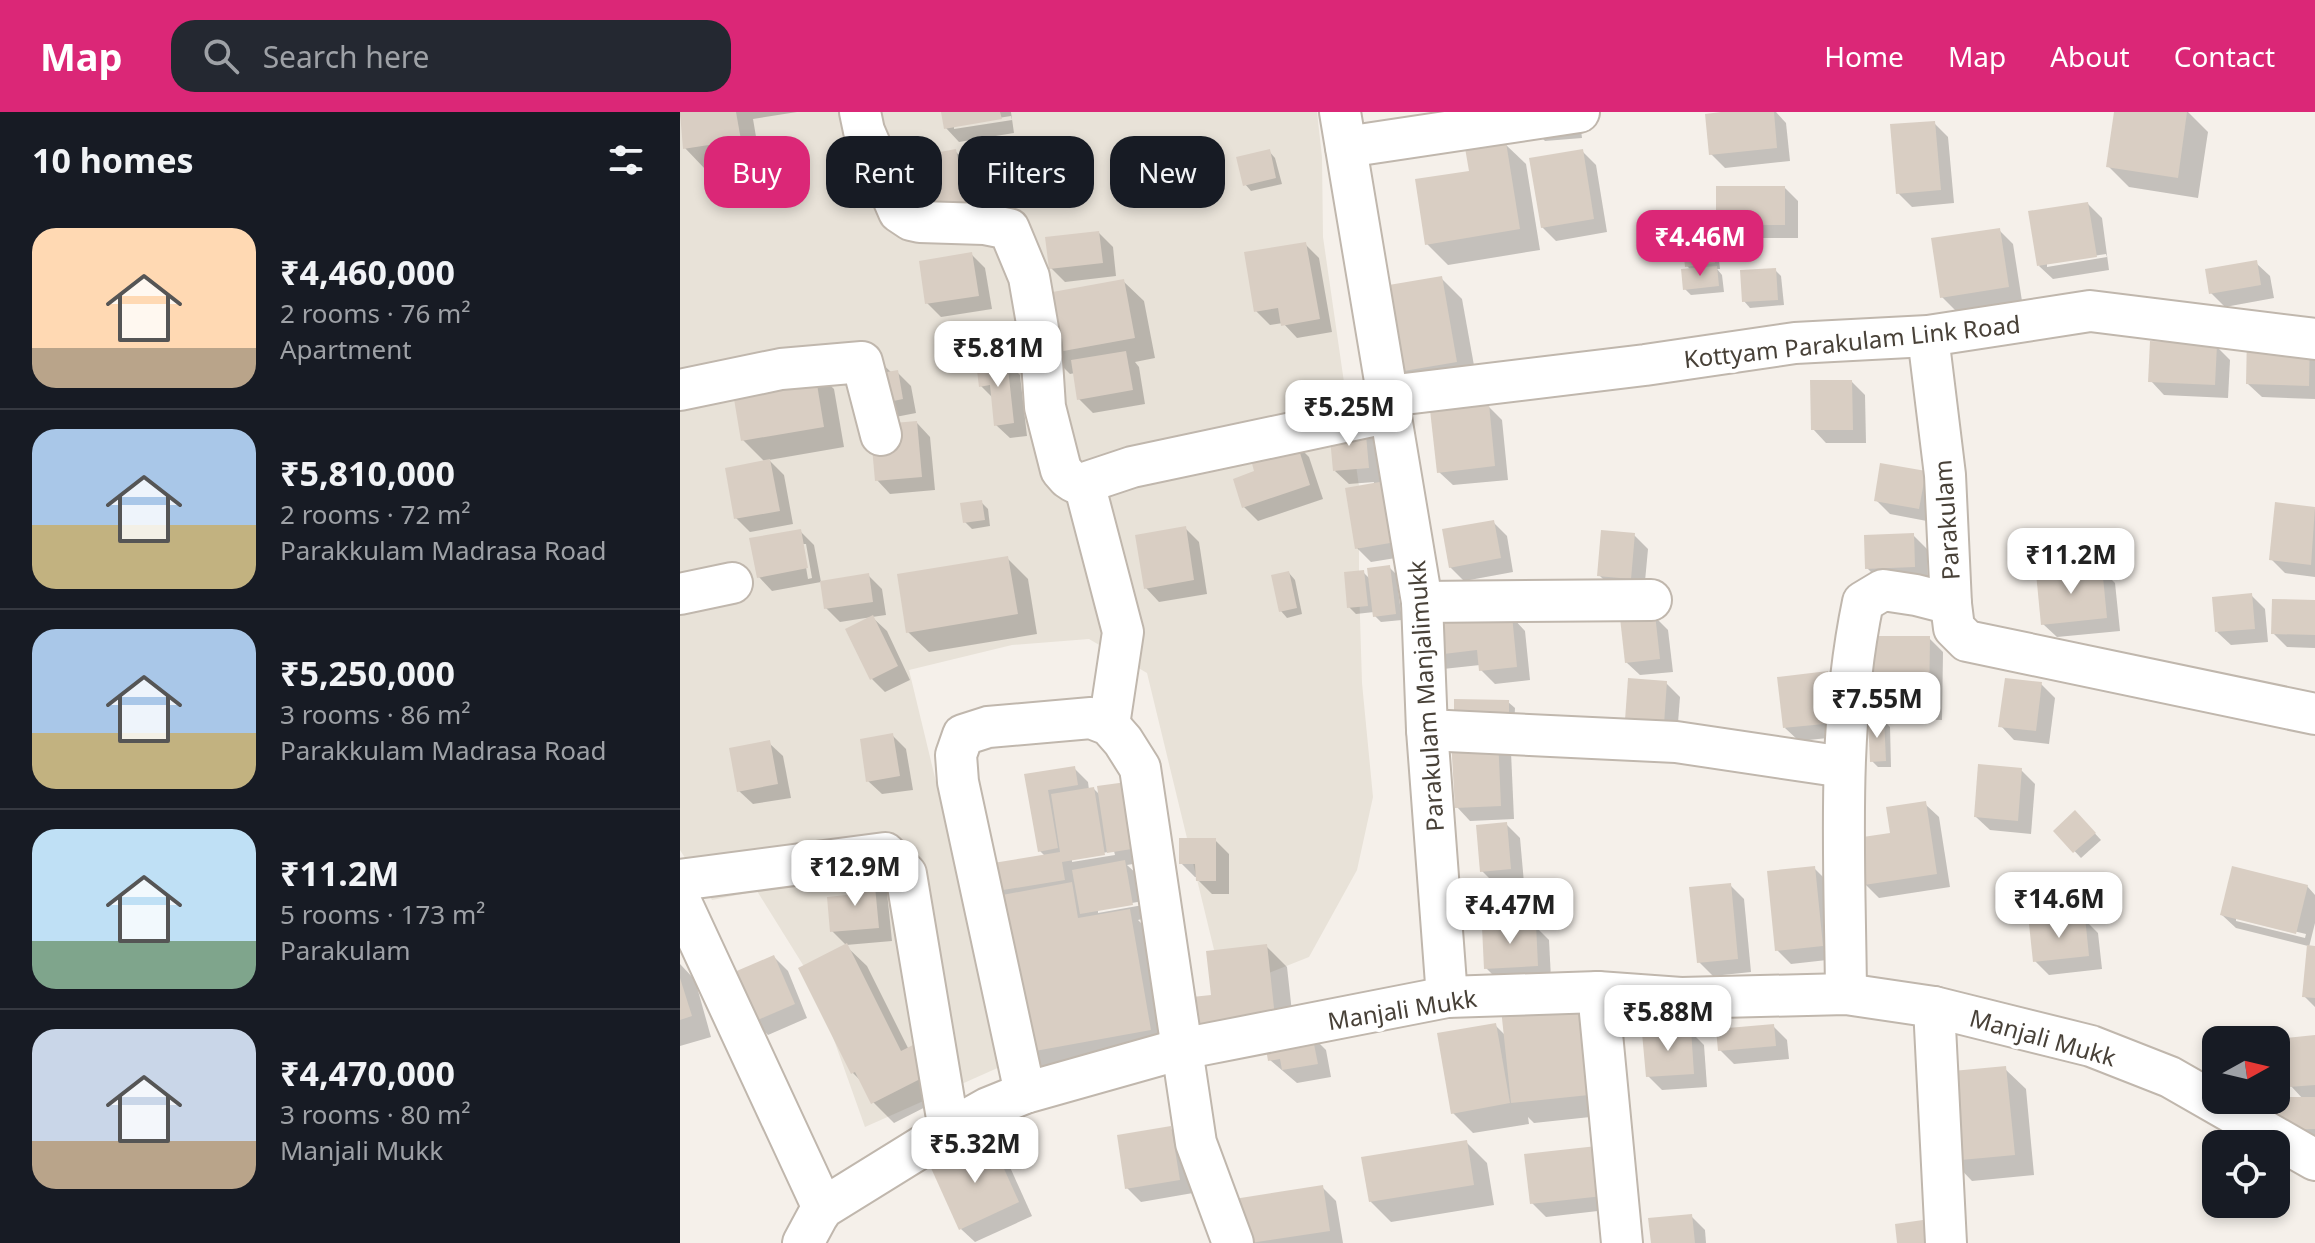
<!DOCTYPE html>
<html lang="en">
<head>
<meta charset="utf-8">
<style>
  body { margin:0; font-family:"Noto Sans",sans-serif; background:#242831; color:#f1f3f6; height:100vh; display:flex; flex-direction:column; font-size:30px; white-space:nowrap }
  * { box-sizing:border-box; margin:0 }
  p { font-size:26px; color:#9ea1a6 }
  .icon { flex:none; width:44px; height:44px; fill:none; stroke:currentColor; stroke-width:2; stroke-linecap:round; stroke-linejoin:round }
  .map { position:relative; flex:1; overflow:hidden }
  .panel { display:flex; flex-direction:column; background:#171b24; width:680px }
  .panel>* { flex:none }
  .hud { position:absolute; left:24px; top:24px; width:760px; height:72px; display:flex; gap:16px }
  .needle { width:52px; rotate:82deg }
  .fabs { position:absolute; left:1522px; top:914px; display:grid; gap:16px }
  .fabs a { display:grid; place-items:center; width:88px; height:88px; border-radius:16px; background:#171b24; box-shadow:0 4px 12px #0003; font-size:40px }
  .price { position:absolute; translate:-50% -68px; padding:0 18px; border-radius:16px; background:#fff; color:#222; font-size:26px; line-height:52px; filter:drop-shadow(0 2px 4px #0008) }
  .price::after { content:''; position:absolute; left:50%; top:48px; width:24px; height:18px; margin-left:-12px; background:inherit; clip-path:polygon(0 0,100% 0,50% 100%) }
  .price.selected { background:#db2777; color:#fff }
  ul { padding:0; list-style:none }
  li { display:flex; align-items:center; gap:24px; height:200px; padding:0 32px }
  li+li { border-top:2px solid #363941 }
  li span { display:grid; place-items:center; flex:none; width:224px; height:160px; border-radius:24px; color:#555 }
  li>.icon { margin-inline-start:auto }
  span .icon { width:96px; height:96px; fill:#fffc; stroke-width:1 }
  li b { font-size:34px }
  h2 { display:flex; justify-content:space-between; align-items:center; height:96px; padding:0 32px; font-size:34px }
  .pill { padding:0 28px; border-radius:24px; background:#171b24; box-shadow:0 4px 12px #0003; font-size:28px; line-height:72px }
  .pill.selected { background:#db2777; color:#fff }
  header { display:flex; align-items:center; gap:48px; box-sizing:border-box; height:112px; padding:0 40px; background:#db2777; color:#fff }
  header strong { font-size:38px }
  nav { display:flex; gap:44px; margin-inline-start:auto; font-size:28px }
  .search { width:560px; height:72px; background:#242831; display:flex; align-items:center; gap:20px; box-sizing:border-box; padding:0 28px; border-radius:24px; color:#9ea1a6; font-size:30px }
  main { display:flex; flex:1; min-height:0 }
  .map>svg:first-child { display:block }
  .residential { fill:#e8e2d8 }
  .shadow { fill:#0003; fill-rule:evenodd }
  .building { fill:#d9cec3 }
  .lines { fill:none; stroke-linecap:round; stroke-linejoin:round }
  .minor-casing { stroke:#c0b7ad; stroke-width:44 }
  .minor { stroke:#fff; stroke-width:40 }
  .labels { text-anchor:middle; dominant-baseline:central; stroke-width:8; stroke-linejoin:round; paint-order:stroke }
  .street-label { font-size:24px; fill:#484138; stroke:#fff }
</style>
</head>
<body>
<header>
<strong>Map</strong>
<div class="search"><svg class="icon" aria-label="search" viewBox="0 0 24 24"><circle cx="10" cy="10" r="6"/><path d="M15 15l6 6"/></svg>Search here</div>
<nav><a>Home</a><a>Map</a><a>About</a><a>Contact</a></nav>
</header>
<main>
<section class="panel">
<h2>10 homes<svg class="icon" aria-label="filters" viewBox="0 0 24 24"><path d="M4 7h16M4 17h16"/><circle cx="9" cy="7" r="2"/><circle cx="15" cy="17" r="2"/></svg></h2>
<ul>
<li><span style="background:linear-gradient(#ffd9b3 75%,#b9a48a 0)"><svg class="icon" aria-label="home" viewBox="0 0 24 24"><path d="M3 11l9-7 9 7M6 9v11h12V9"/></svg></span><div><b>₹4,460,000</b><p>2 rooms · 76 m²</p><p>Apartment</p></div></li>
<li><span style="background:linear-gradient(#a9c7e8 60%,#c2b280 0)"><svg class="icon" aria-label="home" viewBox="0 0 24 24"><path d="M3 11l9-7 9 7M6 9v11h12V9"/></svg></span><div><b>₹5,810,000</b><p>2 rooms · 72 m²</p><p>Parakkulam Madrasa Road</p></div></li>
<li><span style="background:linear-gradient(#a9c7e8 65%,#c2b280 0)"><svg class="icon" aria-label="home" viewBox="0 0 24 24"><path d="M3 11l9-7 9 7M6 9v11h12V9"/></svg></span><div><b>₹5,250,000</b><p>3 rooms · 86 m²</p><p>Parakkulam Madrasa Road</p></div></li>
<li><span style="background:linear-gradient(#bfe0f5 70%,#7fa58c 0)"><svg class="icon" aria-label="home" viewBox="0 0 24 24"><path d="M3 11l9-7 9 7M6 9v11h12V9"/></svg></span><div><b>₹11.2M</b><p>5 rooms · 173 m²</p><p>Parakulam</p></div></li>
<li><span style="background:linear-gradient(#c9d6e8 70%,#b9a48a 0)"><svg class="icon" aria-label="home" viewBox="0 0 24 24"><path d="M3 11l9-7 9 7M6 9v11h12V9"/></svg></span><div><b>₹4,470,000</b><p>3 rooms · 80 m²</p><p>Manjali Mukk</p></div></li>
</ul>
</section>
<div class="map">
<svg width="1635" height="1131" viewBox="0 0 1635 1131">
  <rect width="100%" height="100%" fill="#f5f0ea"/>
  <polygon class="residential" points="0,0 637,0 642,45 643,125 679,374 679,473 682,571 693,685 677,758 629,845 544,879 467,561 409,527 332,533 229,558 299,848 322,954 185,1015 133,869 77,779 32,788 0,738"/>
  <g class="shadow">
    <polygon points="0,0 117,0 73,7 80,48 25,57 5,36"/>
    <path d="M263,0H331L334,21L279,30L266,16ZM331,4L332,8L274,17V13Z"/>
    <polygon points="1061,0 1096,0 1106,11 1110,49 1045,56 1031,42"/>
    <polygon points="1436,0 1508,0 1528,20 1518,86 1449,75 1428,54"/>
    <polygon points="899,3 902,26 865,29 859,23"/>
    <polygon points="1254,11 1268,25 1274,91 1232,95 1218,81"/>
    <polygon points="825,32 846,52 860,138 768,153 747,132"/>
    <polygon points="275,39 289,53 299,111 219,49"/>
    <polygon points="589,39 595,46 602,72 571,79 565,72"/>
    <polygon points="902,39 916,53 927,120 876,129 862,115"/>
    <polygon points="1105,76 1118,89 1118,126 1052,126 1038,112"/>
    <path d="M1408,92L1422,106L1429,158L1373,167L1359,154ZM1426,142L1427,145L1367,155V151Z"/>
    <polygon points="1319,118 1333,132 1342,189 1276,199 1262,185"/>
    <polygon points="419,121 433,135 436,164 385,170 371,156"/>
    <polygon points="1030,125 1037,131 1040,157 1037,157 1042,163 1044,180 1011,183 1005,177 1011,158 1007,154"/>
    <polygon points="625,132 639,146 652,220 617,226 603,211 590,213 576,199"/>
    <polygon points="291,142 305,156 312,197 261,205 247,191"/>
    <polygon points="1576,151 1590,164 1594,186 1545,195 1531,181"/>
    <polygon points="1095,158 1101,164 1104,193 1070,196 1064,189"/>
    <polygon points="761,166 782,187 797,270 741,280 720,259"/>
    <polygon points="443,169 464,189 475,246 455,250 459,255 465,292 413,301 399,287 395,261 390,262 369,241"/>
    <polygon points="1635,232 1635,287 1582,285 1568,272"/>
    <polygon points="1536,234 1550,248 1548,286 1484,283 1471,269"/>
    <polygon points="197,247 212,261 217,260 231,274 236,301 190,310"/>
    <polygon points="326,249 340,263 347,324 330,326 316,313 313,286 301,274"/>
    <polygon points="133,257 154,277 164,335 89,348 104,363 113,412 70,420 56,406 85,350 63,328"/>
    <polygon points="1172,270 1185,283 1186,331 1146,331 1133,317"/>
    <polygon points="808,294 822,308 828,368 773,373 759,360"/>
    <polygon points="237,311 250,325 255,378 210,382 197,368"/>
    <polygon points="684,314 698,328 728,444 691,450 677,436 694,370 669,372 655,359"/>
    <polygon points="615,331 629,345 643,387 578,409 564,395 577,360"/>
    <polygon points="1245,361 1252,410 1210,402 1196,388"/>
    <polygon points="301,390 308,397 310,414 292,417 285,410"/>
    <polygon points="1596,392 1635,397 1635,465 1605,461 1591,447"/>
    <polygon points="813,410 827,424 833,460 784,469 770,455"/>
    <polygon points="505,416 519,430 527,482 479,490 466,476"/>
    <path d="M120,419L134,433L141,470L92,479L79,465ZM122,432H126L132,466L128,467Z"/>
    <polygon points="954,423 968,437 964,480 933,477 919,463"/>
    <polygon points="1233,423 1247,437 1248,468 1201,470 1187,456"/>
    <polygon points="327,446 348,467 357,522 249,540 228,520"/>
    <polygon points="709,455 716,462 722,508 701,510 695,504 694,500 676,502 669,495 683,460 690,467"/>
    <polygon points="1421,457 1435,471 1440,519 1377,525 1363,512"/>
    <polygon points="609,461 615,468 622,502 607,506 601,499"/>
    <polygon points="188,463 202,477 206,503 192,505 207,519 230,568 205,580 192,567 192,505 160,510 146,496"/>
    <polygon points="1571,483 1585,497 1588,530 1551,533 1537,520"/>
    <polygon points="1635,490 1635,536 1607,535 1593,521"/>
    <polygon points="974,504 988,518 993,560 960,563 946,550"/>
    <polygon points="832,505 845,519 850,568 815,572 801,558 800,553 763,557 747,514"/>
    <polygon points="1249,526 1263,540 1262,608 1202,607 1210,615 1211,655 1198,655 1192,649 1202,608 1187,593"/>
    <polygon points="1147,561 1185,593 1187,633 1173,634 1167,624 1119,629 1105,616"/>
    <polygon points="986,571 1000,585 997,624 960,621"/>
    <polygon points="1361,572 1375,586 1369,632 1334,628 1321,614"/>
    <polygon points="828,590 835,596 834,615 776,608"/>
    <polygon points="213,624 226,637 233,678 202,682 188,669"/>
    <polygon points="773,629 831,640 834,707 790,709 777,695"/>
    <polygon points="89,631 103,644 111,686 73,692 59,679"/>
    <path d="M394,656L408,670L409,678L414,677L421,684L477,748L447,753L459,764L466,806L458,808L476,826L497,945L373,967L346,940L313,779L366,745L360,739L346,664ZM434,739L435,743L392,750V746ZM463,789V793L418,801V797Z"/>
    <polygon points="1341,658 1355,672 1351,722 1310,718 1296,705"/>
    <polygon points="1245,692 1259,705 1270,775 1199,786 1185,772 1213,722"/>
    <polygon points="1395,700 1421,728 1401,746 1376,719"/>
    <polygon points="826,712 840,726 844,771 816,773 802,759"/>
    <polygon points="535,728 549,742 549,782 532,782 518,768 518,765 515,765 501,751"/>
    <polygon points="1134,756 1148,770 1156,847 1111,852 1097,838"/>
    <polygon points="1411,765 1425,779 1428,808 1407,810 1418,821 1422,857 1369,863 1355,849 1380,810 1368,799"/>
    <polygon points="193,766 207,780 212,829 166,833 152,819"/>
    <polygon points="1050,773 1064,787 1071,860 1033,864 1019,850"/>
    <path d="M1627,774L1635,783V811L1629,835L1635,836V895L1624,884L1628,834L1556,816L1542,803ZM1556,805L1626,822L1625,826L1556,809Z"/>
    <polygon points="836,777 843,784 843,809 816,810 810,803"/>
    <polygon points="855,814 869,828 871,867 820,870 806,856"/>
    <polygon points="166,834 187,854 229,938 267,984 214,1011 193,990 183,971 172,960"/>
    <polygon points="586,834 607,855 615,927 632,924 646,938 651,965 617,971 590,948 588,937 533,885"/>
    <polygon points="94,845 108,859 127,906 88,923 74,909"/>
    <polygon points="0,852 15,868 31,925 0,934"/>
    <polygon points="824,899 929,1003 854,1011 848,1005 849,1012 793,1021 773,1001 816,914 826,924"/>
    <polygon points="1093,914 1107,928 1109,947 1054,952 1040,938"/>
    <polygon points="1010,919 1024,933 1027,975 982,978 968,964"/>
    <polygon points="1635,925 1635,1031 1616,1031 1623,987 1611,974"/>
    <polygon points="1325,957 1346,977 1354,1063 1292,1069 1272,1048"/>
    <polygon points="490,1016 504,1030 513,1081 461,1090 447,1076"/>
    <polygon points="311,1030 325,1044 352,1104 295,1130 281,1117"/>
    <polygon points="786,1030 807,1051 814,1093 711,1110 690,1089"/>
    <polygon points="916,1036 935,1097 866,1105 852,1091"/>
    <polygon points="642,1075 656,1089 663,1131 563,1131"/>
    <polygon points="1011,1104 1025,1118 1026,1131 973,1131"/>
  </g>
  <g class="building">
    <polygon points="0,0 56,0 61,28 3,37"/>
    <polygon points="261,0 320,0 322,7 264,17"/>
    <polygon points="1041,0 1094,0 1097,36 1029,43 1025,2"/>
    <polygon points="1434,0 1507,0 1498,66 1426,55"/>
    <polygon points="1255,9 1261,78 1216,82 1210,12"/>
    <polygon points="826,30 840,117 745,133 735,67 789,59 785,36"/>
    <polygon points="276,37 287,98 228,108 217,48"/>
    <polygon points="590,37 596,66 563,74 556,45"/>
    <polygon points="903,37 914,107 861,116 849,46"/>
    <rect x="1036" y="74" width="69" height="39"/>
    <polygon points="1408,90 1417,145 1357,154 1348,99"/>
    <polygon points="1320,116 1329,175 1260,186 1251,126"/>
    <polygon points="419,119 423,151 369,157 365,125"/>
    <polygon points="1031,122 1035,151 1005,155 1002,126"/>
    <polygon points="626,130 640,207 601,214 598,196 574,200 564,140"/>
    <polygon points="292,140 299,184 245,192 239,149"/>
    <polygon points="1577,148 1581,173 1529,182 1525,157"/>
    <polygon points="1037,154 1039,174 1003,178 1001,157"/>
    <polygon points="1096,156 1098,188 1062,190 1060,158"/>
    <polygon points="762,164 777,250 718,260 703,174"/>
    <polygon points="444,167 455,226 367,242 356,183"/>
    <polygon points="1567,223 1630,224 1629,274 1566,272"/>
    <polygon points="1470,229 1537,232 1535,273 1468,270"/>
    <polygon points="446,239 453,278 397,288 391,248"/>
    <polygon points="327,247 334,311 314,314 310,273 299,275 296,250"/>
    <polygon points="134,254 144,315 61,329 51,269"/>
    <polygon points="218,258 223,287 175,297 201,261"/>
    <polygon points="1130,268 1172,268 1173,318 1131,318"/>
    <polygon points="809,292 815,354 757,361 750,298"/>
    <polygon points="237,309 242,365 195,369 190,313"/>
    <polygon points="685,312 689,356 653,359 649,315"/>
    <polygon points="616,328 630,373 562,396 553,367 574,359 570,344"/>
    <polygon points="90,347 100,399 54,407 45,356"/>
    <polygon points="1200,351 1246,359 1239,397 1194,389"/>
    <polygon points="705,369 716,430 675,437 665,376"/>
    <polygon points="302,388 305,408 283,411 280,391"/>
    <polygon points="1595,390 1635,395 1631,453 1589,448"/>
    <polygon points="814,408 821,446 769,456 762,417"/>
    <polygon points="506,414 514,468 464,477 455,423"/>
    <polygon points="121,417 128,456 77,466 69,426"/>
    <polygon points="921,418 955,421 951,467 917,464"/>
    <polygon points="1234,421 1235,455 1185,457 1184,423"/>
    <polygon points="328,444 338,502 226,521 217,462"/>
    <polygon points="710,453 716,502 693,505 687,456"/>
    <polygon points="1422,455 1427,506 1361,513 1356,461"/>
    <polygon points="684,458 688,494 667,496 664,460"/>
    <polygon points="609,459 617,496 599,500 591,463"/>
    <polygon points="189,461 193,490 144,497 140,469"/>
    <polygon points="1572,481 1575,517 1535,520 1532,485"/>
    <polygon points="1592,487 1635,488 1635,523 1591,522"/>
    <polygon points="975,502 980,547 945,551 940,506"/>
    <polygon points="193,503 218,554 190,568 165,517"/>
    <polygon points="832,503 837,555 799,559 797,538 747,544 744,512"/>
    <polygon points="1185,524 1250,524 1249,595 1185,594"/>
    <polygon points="1148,559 1154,611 1103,616 1097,565"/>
    <polygon points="948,566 987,569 984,612 945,608"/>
    <polygon points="1325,566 1362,570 1356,619 1318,615"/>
    <polygon points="774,587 829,588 829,609 774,609"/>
    <polygon points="1204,606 1206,649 1190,650 1188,607"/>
    <polygon points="213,621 220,664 186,670 180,627"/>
    <polygon points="818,625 821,694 775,696 771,627"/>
    <polygon points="90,628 98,672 57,680 49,636"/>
    <polygon points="1298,652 1342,656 1338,709 1294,705"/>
    <polygon points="395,654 398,673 368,678 378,736 358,740 344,662"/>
    <polygon points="454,669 464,735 427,741 417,674"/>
    <polygon points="414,675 425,743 382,750 385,768 311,780 307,752 380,740 371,682"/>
    <polygon points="1246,689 1257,762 1184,773 1176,726 1210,721 1206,695"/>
    <polygon points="1395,698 1416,721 1393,741 1373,719"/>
    <polygon points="827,710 831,757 800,760 796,713"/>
    <polygon points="499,726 536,726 536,769 516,769 515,752 499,752"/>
    <polygon points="445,748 453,793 400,802 392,758"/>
    <polygon points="1135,754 1143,834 1095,839 1087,759"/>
    <polygon points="1552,754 1628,773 1616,822 1540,803"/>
    <polygon points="1412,763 1415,794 1366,800 1363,768"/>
    <polygon points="194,764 199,816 150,820 147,785 176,782 174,766"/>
    <polygon points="392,770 398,806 450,797 471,918 344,941 317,784"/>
    <polygon points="1051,771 1058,847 1017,851 1009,775"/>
    <polygon points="807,775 837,775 838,804 808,804"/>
    <polygon points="1405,805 1409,844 1353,850 1349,812"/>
    <polygon points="856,812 858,854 804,857 802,815"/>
    <polygon points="167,831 221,939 233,933 248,963 191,992 175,960 171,962 118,856"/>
    <polygon points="587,832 596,914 517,923 512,885 531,883 526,839"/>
    <polygon points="1627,833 1635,834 1635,886 1622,885"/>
    <polygon points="94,843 115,892 73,910 52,861"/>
    <polygon points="0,866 12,904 0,908"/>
    <polygon points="899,890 909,983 831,991 821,897"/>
    <polygon points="816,911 830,991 771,1002 757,921"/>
    <polygon points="1094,912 1096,934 1038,939 1036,917"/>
    <polygon points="1011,917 1014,962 966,965 962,921"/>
    <polygon points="632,922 638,952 602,958 600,947 588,949 585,931"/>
    <polygon points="1635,923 1635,973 1609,975 1605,926"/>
    <polygon points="1326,954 1335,1043 1270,1049 1262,960"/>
    <polygon points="1598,985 1635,985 1635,1017 1600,1018"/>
    <polygon points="491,1014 500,1068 445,1077 437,1023"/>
    <polygon points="311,1028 339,1090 279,1118 251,1056"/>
    <polygon points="787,1028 794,1073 689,1090 681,1045"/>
    <polygon points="917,1034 923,1084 850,1092 844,1042"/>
    <polygon points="643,1073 650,1119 570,1131 554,1087"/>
    <polygon points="1012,1102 1015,1131 971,1131 968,1106"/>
    <polygon points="1243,1108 1246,1131 1217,1131 1215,1112"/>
  </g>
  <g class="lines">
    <g class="minor-casing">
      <g id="minor">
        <polyline points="180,0 184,19 219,100 231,108 240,110 304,112 329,117 349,165 361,234 365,295 381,358 388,366 394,370 404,371 452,355 711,300"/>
        <polyline points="660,0 742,490 747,618 767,885"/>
        <polyline points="666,35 899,0"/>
        <polyline points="0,278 101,257 182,250 201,323"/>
        <polyline points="708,284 965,253 1115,231 1248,224 1410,199 1635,227"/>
        <polyline points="404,371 443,520 429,613"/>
        <polyline points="0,482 52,471"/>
        <polyline points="742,490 971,488"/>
        <polyline points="1271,492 1274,516 1287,529 1635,602"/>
        <polyline points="747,618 996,630 1164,655"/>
        <polyline points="0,768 205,741 226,762 269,1018"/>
        <polyline points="0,788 143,1096"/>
        <polyline points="918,880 942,1131"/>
        <path d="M1166,882C1165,752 1156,619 1183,490L1203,478L1236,483L1271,492L1265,363L1248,224"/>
        <polyline points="1254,895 1266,1131"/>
        <polyline points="345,981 278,670 276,643 283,623 308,615 411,606 429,613 443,629 460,656 516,1031 553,1131"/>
        <polyline points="123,1131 137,1105 143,1096 269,1018 308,996 345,981 501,937 767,885 918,880 1001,886 1166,882 1254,895 1411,934 1490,965 1635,1048"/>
      </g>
    </g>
    <use href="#minor" class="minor"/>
  </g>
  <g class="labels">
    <g class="street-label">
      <text transform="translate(1172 229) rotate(-6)">Kottyam Parakulam Link Road</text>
      <text transform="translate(1266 408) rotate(-94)">Parakulam</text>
      <text transform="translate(745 584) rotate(-94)">Parakulam Manjalimukk</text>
      <text transform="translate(722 897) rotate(-9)">Manjali Mukk</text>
      <text transform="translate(1363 925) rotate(16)">Manjali Mukk</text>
    </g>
  </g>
</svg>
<div class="fabs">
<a><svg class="needle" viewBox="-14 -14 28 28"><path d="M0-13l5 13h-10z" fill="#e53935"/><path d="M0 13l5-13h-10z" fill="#9ea1a6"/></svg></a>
<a><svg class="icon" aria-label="locate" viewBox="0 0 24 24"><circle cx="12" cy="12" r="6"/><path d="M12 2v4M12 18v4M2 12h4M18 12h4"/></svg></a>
</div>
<b class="price selected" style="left:1020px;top:166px">₹4.46M</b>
<b class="price" style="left:318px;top:277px">₹5.81M</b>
<b class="price" style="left:669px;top:336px">₹5.25M</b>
<b class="price" style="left:1391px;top:484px">₹11.2M</b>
<b class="price" style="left:1197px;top:628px">₹7.55M</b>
<b class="price" style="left:175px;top:796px">₹12.9M</b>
<b class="price" style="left:1379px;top:828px">₹14.6M</b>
<b class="price" style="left:830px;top:834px">₹4.47M</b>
<b class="price" style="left:988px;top:941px">₹5.88M</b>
<b class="price" style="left:295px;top:1073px">₹5.32M</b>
<div class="hud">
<a class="pill selected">Buy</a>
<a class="pill">Rent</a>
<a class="pill">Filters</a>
<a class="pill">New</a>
</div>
</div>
</main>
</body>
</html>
